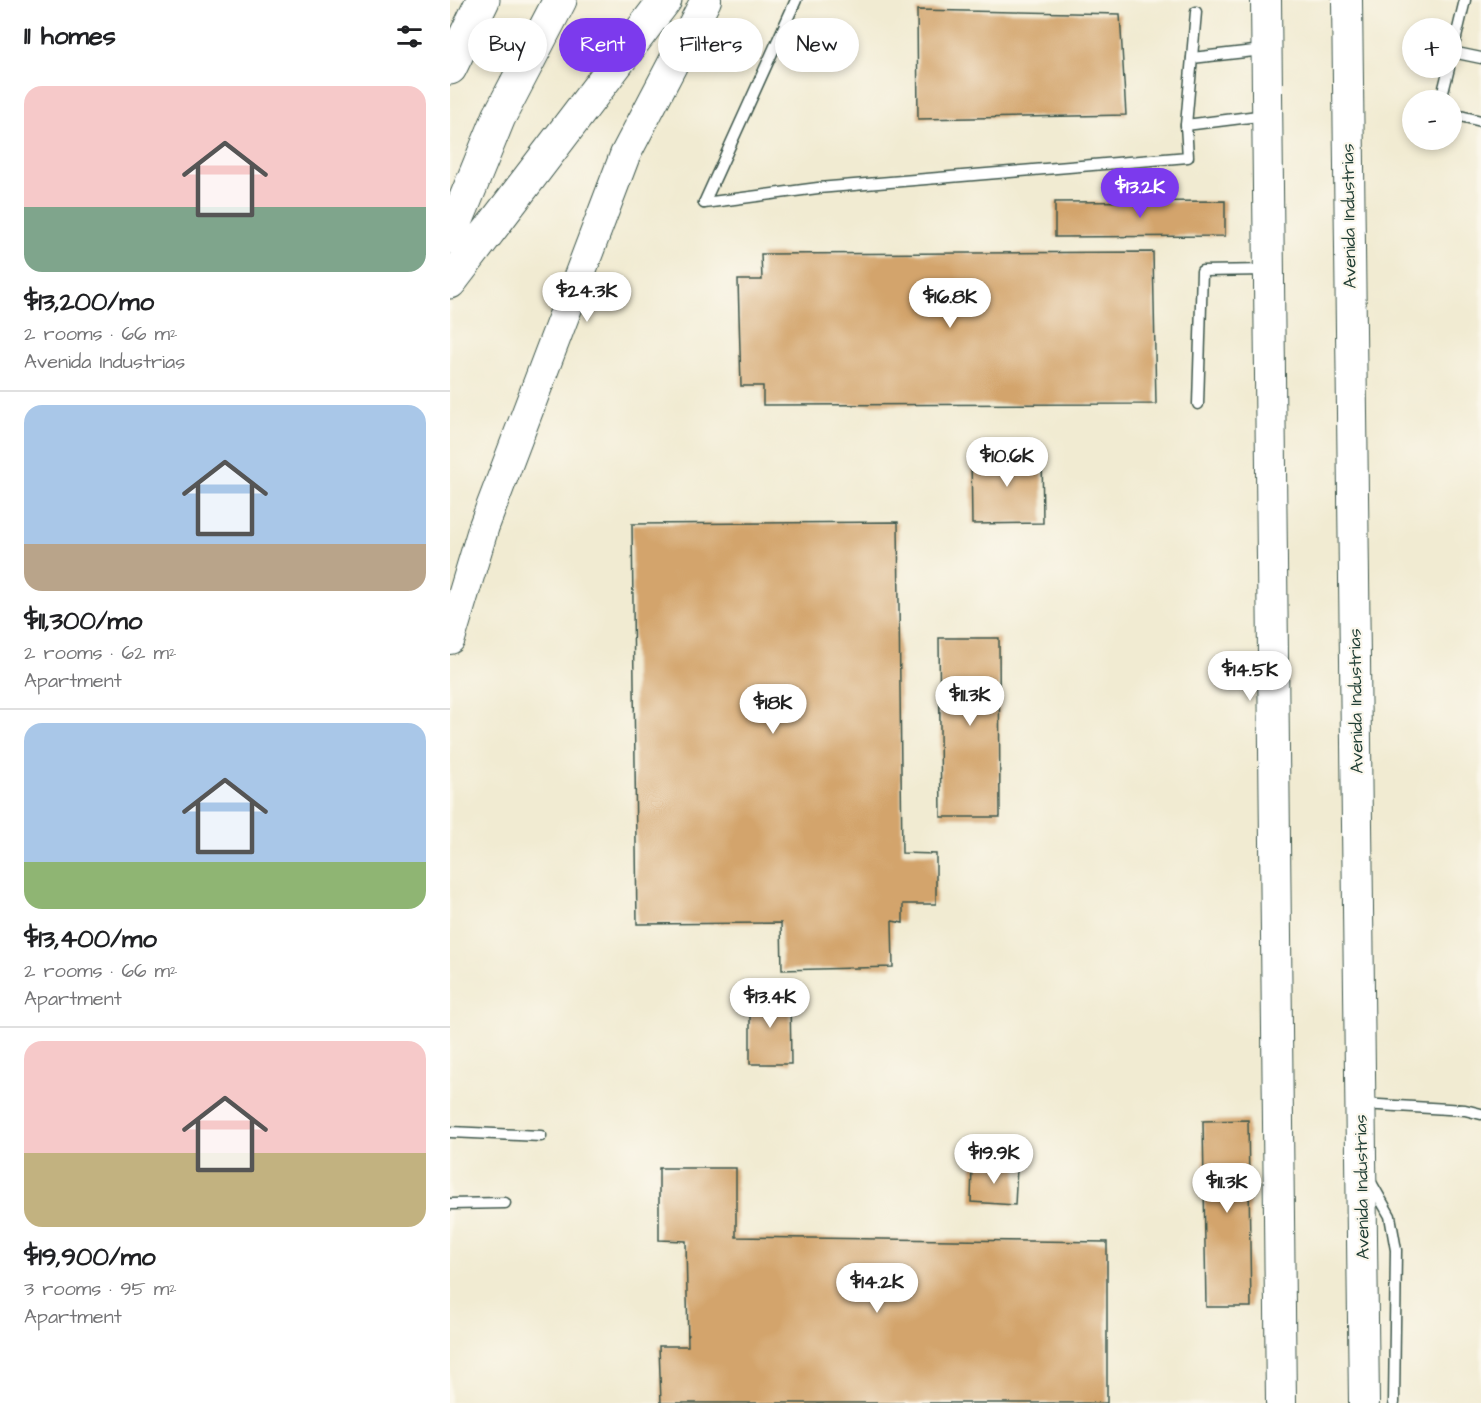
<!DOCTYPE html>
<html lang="en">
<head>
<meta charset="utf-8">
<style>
  body { margin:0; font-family:"Architects Daughter",sans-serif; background:#f6f6f6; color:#202124; height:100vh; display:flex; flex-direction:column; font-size:22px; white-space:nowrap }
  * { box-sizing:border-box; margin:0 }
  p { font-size:20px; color:#757577 }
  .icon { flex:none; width:33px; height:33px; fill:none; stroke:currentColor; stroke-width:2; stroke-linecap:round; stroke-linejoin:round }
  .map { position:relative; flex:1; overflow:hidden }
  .sheet { display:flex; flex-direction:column; background:#fff; width:450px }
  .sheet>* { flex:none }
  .top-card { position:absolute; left:18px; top:18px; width:570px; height:54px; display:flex; gap:12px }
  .fabs { position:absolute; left:952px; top:18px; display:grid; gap:12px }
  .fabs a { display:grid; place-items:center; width:60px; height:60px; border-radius:50%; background:#fff; box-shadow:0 3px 9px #0003; font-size:30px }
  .price { position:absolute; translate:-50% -51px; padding:0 14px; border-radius:21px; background:#fff; color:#222; font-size:20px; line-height:39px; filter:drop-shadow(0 2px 3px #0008) }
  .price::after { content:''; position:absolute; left:50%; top:36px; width:18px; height:14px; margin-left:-9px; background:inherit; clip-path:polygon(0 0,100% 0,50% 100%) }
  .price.selected { background:#7c3aed; color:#fff }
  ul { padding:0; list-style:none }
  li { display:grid; align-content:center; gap:12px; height:318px; padding:0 24px }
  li+li { border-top:2px solid #e0e0e0 }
  li span { display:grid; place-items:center; height:186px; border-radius:18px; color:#555 }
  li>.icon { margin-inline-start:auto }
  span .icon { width:108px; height:108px; fill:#fffc; stroke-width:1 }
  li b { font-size:26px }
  h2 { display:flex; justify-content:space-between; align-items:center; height:72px; padding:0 24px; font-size:26px }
  .tag { padding:0 21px; border-radius:27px; background:#fff; box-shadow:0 3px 9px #0003; font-size:21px; line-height:54px }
  .tag.selected { background:#7c3aed; color:#fff }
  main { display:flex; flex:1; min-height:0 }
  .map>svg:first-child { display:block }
  .building { fill:#d3a46c }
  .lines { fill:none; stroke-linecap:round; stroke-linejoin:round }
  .service-casing { stroke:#3e574c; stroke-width:13 }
  .secondary-casing { stroke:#3e574c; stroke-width:32 }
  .trunk-casing { stroke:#3e574c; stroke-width:35 }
  .service { stroke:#fff; stroke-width:10 }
  .secondary { stroke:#fff; stroke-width:30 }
  .trunk { stroke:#fff; stroke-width:33 }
  .labels { text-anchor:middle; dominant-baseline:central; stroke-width:4.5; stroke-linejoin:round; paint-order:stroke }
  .street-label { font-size:18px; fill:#1f3d34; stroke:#fbf7ec }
</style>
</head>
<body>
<main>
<section class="sheet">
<h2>11 homes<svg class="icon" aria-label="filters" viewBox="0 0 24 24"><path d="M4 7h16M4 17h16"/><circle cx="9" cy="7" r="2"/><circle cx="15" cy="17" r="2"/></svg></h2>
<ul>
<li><span style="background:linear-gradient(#f6c9c9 65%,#7fa58c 0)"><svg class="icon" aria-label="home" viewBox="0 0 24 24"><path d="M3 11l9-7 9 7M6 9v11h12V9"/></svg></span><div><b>$13,200/mo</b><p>2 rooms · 66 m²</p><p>Avenida Industrias</p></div></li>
<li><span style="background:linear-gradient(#a9c7e8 75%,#b9a48a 0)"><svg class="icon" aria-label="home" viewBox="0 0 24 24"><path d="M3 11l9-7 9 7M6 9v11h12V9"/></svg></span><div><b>$11,300/mo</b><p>2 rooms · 62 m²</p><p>Apartment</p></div></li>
<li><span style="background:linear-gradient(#a9c7e8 75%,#8fb573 0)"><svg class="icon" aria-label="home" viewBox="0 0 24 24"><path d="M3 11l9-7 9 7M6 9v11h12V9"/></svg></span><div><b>$13,400/mo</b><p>2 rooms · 66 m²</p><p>Apartment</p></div></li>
<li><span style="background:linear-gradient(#f6c9c9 60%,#c2b280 0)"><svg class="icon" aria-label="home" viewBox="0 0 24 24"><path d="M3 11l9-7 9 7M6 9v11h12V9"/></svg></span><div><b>$19,900/mo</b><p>3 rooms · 95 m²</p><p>Apartment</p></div></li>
</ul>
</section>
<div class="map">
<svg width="1031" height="1403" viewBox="0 0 1031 1403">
  <rect width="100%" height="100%" fill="#fbf7ec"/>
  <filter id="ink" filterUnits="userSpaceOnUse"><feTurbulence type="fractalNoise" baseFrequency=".0167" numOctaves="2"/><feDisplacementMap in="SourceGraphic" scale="12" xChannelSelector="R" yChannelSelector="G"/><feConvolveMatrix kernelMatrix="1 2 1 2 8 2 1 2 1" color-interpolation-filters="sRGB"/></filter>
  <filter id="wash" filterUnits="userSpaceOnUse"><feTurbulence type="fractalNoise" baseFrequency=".008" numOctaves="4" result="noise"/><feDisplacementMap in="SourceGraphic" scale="24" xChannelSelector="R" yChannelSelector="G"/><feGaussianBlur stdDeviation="1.35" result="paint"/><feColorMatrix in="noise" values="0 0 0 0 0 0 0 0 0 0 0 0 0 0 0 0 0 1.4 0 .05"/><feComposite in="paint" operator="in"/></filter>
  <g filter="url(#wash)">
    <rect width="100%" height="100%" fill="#f1ebd2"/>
    <g id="blocks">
      <g class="building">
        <polygon points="467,10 670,14 676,115 468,119"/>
        <polygon points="775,201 775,236 605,237 605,202"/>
        <polygon points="703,252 706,404 313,405 313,386 291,386 288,280 312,280 311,254"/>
        <polygon points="592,451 593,523 522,524 521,452"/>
        <polygon points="448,522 452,853 486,854 486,904 453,904 453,923 442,921 443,967 332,970 331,923 187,924 182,524"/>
        <polygon points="489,638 549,638 550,817 491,817"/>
        <polygon points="300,994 340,995 341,1064 300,1064"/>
        <polygon points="798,1120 801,1307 756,1307 753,1121"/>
        <polygon points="522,1165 567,1167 565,1205 521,1202"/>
        <polygon points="209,1168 286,1168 286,1237 657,1242 657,1403 211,1403 209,1346 238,1346 236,1241 209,1240"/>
      </g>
    </g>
  </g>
  <g filter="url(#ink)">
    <use href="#blocks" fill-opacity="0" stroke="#3e574c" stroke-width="1.5"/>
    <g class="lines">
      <g class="service-casing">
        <g id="service">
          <polyline points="1002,52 1031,58"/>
          <polyline points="1002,54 1015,0"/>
          <polyline points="742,58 813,50"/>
          <polyline points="991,100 999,68"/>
          <polyline points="1002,114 1031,121"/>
          <polyline points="736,125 816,115"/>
          <polyline points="254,203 368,188 738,157 736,125 746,12"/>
          <polyline points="254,203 346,0"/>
          <polyline points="748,404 752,271 817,270"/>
          <polyline points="912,1104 1015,1110 1031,1114"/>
          <polyline points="0,1132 91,1136"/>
          <polyline points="919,1179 940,1216 946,1250 944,1403"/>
          <polyline points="0,1204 55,1203"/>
        </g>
      </g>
      <g class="secondary-casing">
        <g id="secondary">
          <polyline points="816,0 831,1403"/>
          <polyline points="897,0 914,1403"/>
          <polyline points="0,639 34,526 175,155 256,0"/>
        </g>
      </g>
      <g class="trunk-casing">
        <g id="trunk">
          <polyline points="0,68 33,0"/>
          <polyline points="0,237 49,117 110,0"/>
          <polyline points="0,282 215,0"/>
        </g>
      </g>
      <use href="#service" class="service"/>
      <use href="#secondary" class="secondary"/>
      <use href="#trunk" class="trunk"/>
    </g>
  </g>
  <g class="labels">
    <g class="street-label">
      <text transform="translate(899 216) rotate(-91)">Avenida Industrias</text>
      <text transform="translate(906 701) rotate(-91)">Avenida Industrias</text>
      <text transform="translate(912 1187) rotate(-91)">Avenida Industrias</text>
    </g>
  </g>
</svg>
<div class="fabs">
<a>+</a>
<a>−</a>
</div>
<b class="price selected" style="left:690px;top:219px">$13.2K</b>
<b class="price" style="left:137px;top:323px">$24.3K</b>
<b class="price" style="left:500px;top:329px">$16.8K</b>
<b class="price" style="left:557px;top:488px">$10.6K</b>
<b class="price" style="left:800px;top:702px">$14.5K</b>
<b class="price" style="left:520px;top:727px">$11.3K</b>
<b class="price" style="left:323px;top:735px">$18K</b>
<b class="price" style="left:320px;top:1029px">$13.4K</b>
<b class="price" style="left:544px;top:1185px">$19.9K</b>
<b class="price" style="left:777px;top:1214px">$11.3K</b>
<b class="price" style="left:427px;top:1314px">$14.2K</b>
<div class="top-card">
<a class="tag">Buy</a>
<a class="tag selected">Rent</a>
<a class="tag">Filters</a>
<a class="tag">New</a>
</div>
</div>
</main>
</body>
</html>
